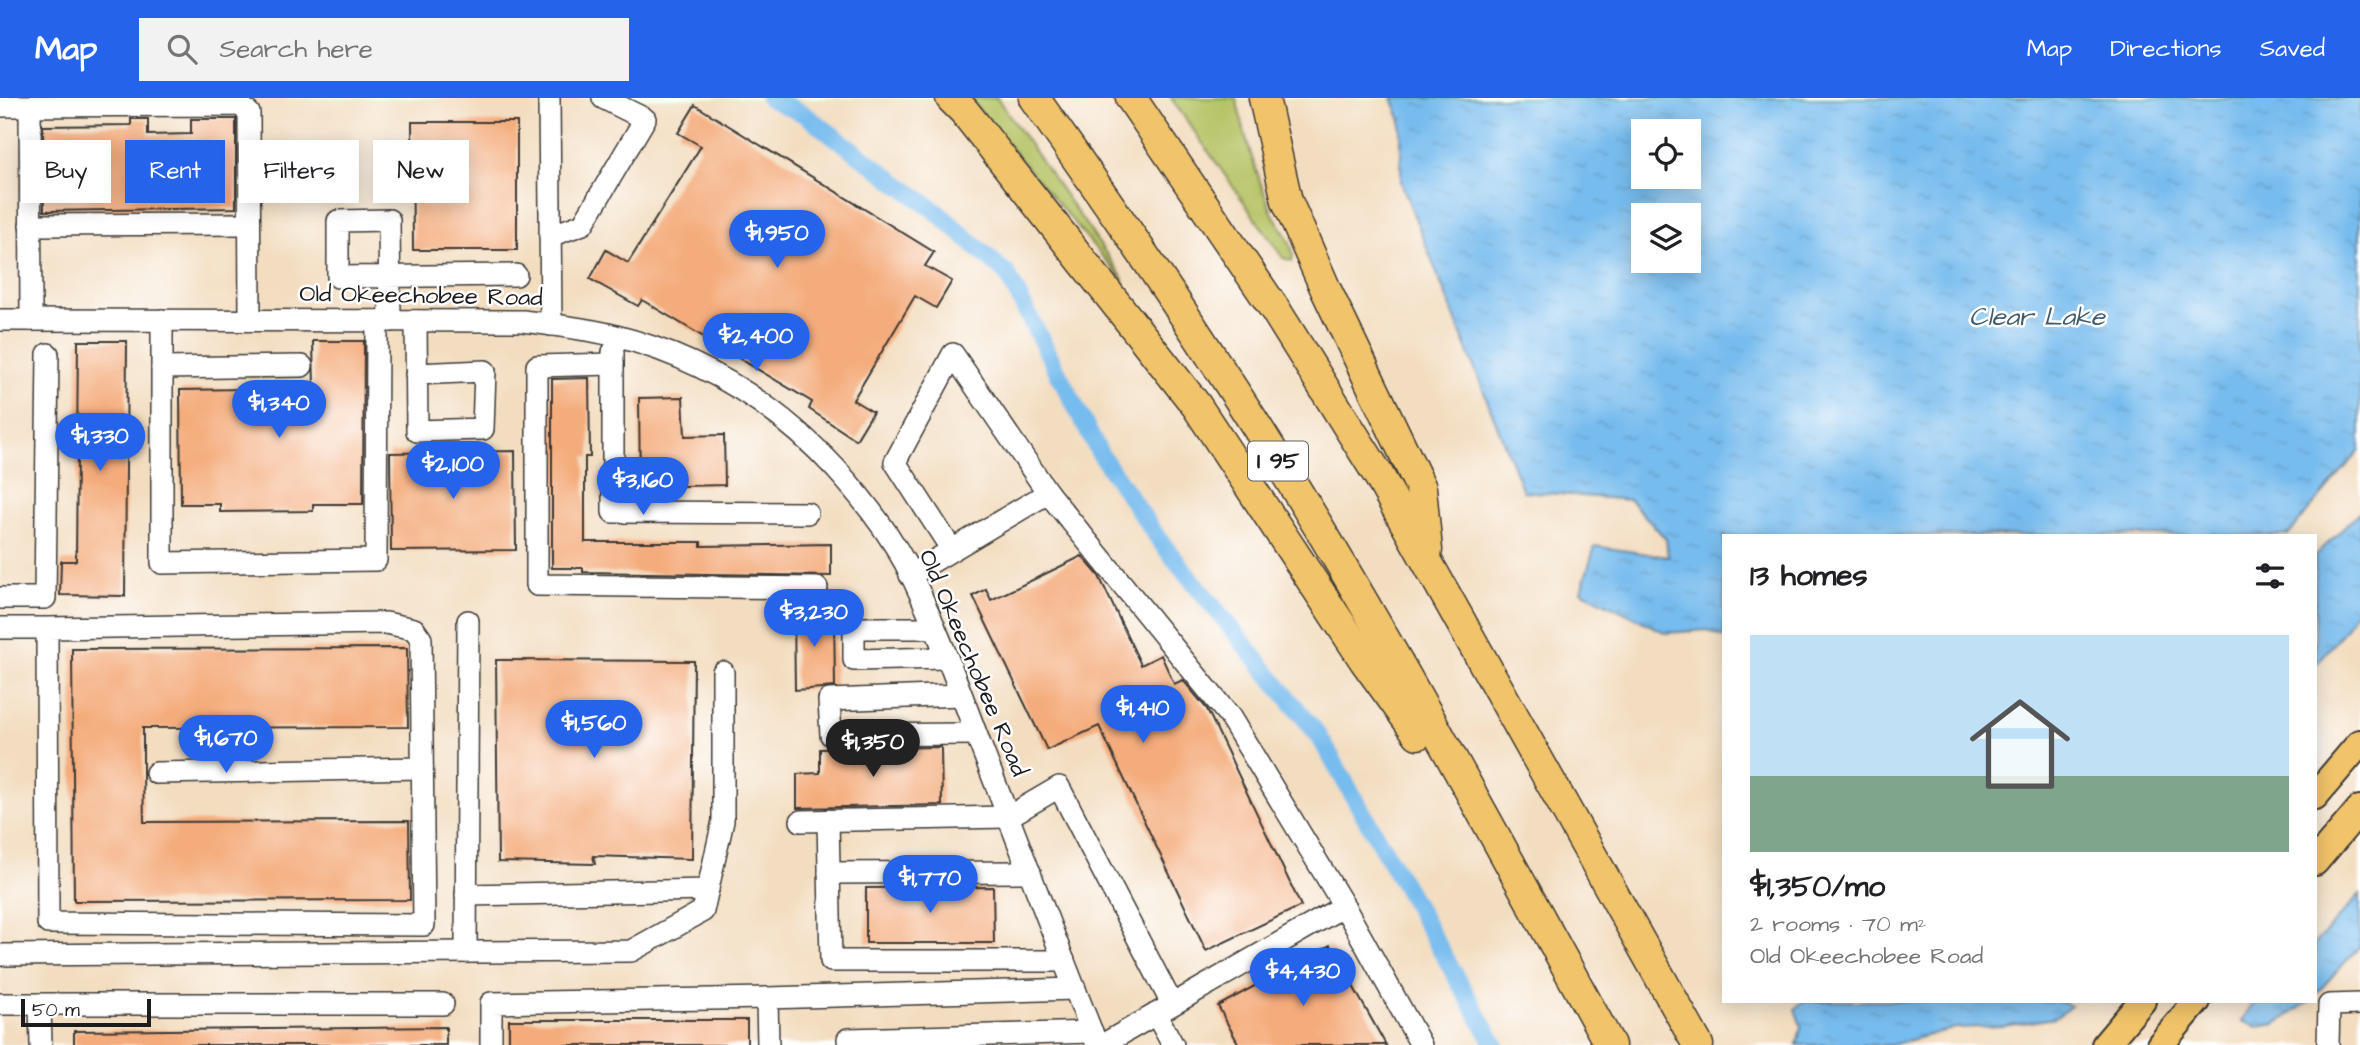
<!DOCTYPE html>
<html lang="en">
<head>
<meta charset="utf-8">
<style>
  body { margin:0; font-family:"Architects Daughter",sans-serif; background:#f2f2f2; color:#202124; height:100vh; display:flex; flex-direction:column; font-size:26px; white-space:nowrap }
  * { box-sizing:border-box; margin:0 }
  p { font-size:23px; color:#757577 }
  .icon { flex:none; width:38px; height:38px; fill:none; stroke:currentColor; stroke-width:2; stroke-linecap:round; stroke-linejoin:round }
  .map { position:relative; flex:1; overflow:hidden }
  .sheet { position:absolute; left:1722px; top:436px; width:595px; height:469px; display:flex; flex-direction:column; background:#fff; border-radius:0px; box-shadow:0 4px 18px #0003 }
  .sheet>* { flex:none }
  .guide { position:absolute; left:21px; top:42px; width:665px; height:63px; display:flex; gap:14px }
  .tools { position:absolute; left:1631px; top:21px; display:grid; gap:14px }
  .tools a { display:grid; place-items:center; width:70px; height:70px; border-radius:0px; background:#fff; box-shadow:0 4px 18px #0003; font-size:35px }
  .scale { position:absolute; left:21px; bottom:18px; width:130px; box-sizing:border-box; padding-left:7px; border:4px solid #1c1c1c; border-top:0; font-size:19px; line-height:24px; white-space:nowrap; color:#1c1c1c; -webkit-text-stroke:5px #fff; paint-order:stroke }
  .price { position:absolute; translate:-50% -60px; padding:0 16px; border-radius:24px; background:#2563eb; color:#fff; font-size:23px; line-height:46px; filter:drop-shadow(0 2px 4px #0008) }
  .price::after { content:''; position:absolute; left:50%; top:42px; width:21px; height:16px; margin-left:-10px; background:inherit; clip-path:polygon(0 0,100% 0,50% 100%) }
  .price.selected { background:#222; color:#fff }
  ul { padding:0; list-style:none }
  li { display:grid; align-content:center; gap:14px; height:371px; padding:0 28px }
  li span { display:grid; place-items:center; height:217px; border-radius:0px; color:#555 }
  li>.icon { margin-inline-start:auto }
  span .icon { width:126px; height:126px; fill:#fffc; stroke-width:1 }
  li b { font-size:30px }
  h2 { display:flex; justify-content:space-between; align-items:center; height:84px; padding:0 28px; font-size:30px }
  .tag { padding:0 24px; border-radius:0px; background:#fff; box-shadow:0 4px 18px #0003; font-size:24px; line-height:63px }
  .tag.selected { background:#2563eb; color:#fff }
  header { display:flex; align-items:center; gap:42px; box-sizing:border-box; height:98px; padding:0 35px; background:#2563eb; color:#fff }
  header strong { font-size:33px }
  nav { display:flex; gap:38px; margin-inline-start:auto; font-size:24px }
  .search { width:490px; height:63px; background:#f2f2f2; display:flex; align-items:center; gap:18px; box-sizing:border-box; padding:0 24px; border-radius:0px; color:#757577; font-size:26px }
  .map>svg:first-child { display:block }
  .green { fill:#b5c263; stroke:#686f40; stroke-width:2 }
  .water { fill:url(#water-ripples); stroke:#4a6c85; stroke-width:2; fill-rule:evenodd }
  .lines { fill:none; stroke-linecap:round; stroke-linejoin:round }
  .canal { stroke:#77bcee; stroke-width:18 }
  .building { fill:#f4ac7b }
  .minor-casing { stroke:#3c3935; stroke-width:24 }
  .major-casing { stroke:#3c3935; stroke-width:30 }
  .highway-casing { stroke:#3c3935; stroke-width:33 }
  .minor { stroke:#fff; stroke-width:21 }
  .major { stroke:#f1c36a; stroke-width:26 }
  .highway { stroke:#f1c36a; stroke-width:30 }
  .labels { text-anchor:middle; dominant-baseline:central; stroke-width:5; stroke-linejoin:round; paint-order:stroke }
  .shield { fill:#fff; stroke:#606060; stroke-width:2 }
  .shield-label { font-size:23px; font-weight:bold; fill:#1c1c1c }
  .street-label { font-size:24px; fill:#1c1c1c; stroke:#fff }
  .water-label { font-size:26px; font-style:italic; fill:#405c70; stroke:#fff }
</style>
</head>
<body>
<header>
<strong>Map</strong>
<div class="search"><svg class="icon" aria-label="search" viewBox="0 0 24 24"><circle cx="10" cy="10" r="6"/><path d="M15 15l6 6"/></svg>Search here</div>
<nav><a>Map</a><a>Directions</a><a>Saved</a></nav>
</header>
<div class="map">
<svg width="2360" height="947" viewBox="0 0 2360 947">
  <defs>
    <pattern id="water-ripples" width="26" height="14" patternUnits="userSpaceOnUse" patternTransform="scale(1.75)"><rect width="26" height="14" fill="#77bcee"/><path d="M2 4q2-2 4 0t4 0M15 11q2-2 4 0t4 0" fill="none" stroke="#66a1cc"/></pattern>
  </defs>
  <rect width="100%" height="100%" fill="#fff"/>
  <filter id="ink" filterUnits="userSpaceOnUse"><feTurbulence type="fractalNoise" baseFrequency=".0143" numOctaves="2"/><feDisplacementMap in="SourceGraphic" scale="14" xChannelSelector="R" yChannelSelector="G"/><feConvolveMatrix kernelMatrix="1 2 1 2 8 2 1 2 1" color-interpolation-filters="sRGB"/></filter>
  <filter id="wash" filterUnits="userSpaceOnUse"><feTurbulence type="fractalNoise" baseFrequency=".00686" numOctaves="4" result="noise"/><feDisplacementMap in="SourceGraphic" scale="28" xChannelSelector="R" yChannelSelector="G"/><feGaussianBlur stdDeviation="1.57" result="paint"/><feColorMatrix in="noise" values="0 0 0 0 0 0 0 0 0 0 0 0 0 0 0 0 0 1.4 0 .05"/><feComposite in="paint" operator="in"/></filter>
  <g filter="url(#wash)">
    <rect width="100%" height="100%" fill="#f3ddc0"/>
    <g class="green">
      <polygon points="969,0 997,0 1121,177 1124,184"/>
      <path d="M1171,0H1236C1245,39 1256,77 1272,114C1278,127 1297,149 1292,163L1283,160Z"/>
    </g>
    <g class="water">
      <path d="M1392,0H2360V352L2288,437L1724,438V540L1708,532L1666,535L1581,493L1595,448L1668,459L1666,441L1630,402L1523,393L1401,84V23ZM1689,33V79H1643V33ZM1689,117V163H1643V117Z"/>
      <polygon points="2360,414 2360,506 2344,533 2315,568 2315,458"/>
      <polygon points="2360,796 2360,848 2315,897 2315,846"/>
      <polygon points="1803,903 2059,903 2071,908 2055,920 2004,928 1956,930 1891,947 1797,947 1801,928 1795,911"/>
      <polygon points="2254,903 2263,905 2265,903 2310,903 2276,926 2257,929 2242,923"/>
    </g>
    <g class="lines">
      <polyline class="canal" points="769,0 804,16 938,115 1007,176 1099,354 1160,443 1319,638 1495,947"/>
    </g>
    <g id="blocks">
      <g class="building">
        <polygon points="695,7 934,154 925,168 952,183 936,210 915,198 853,302 873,314 856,342 809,311 812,304 642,202 638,208 590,181 606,152 628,165 701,48 678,35"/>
        <polygon points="131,21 148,21 148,37 191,36 191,21 236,21 236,110 44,113 43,28 131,27"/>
        <polygon points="412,24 517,24 517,152 413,152"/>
        <polygon points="78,243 127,243 125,498 60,497 61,463 76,463"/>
        <polygon points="313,243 364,243 363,406 313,406 313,413 220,414 220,406 181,406 180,292 314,290"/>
        <polygon points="589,280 590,359 585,359 585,444 701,444 701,448 831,446 831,478 583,474 583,470 552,470 552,281"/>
        <polygon points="683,299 685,338 724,337 725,387 640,389 639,300"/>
        <polygon points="515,353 516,452 391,453 390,355"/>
        <polygon points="1082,458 1099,478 1141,567 1161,557 1174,586 1183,582 1207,611 1301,808 1206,853 1099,628 1047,652 973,498 986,491 991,502"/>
        <polygon points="834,511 835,589 795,592 794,512"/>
        <polygon points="407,550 408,629 143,630 143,675 144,724 409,723 410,802 74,803 72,551"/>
        <polygon points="496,562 694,563 692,761 593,758 595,766 498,764"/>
        <polygon points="941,649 942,707 797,710 797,676 820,675 820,651"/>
        <polygon points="993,789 994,845 866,845 866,790"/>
        <polygon points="1330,847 1386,947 1239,947 1218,908"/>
        <rect x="509" y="922" width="238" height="25"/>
        <polygon points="446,929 446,947 74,947 74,933"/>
      </g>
    </g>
  </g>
  <g filter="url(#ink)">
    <use href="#blocks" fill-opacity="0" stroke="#3c3935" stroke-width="2"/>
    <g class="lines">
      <g class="minor-casing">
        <g id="minor">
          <polyline points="549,0 551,227"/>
          <polyline points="0,8 240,7 249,15 250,222"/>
          <polyline points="30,8 31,222"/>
          <polyline points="30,127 249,126"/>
          <polyline points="550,138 583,126 645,21 603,0"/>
          <path d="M0,222L523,223C553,227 583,230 612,237C700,259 775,305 836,371C862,400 886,430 905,465C935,523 957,585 980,646C1019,746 1057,847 1097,947"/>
          <polyline points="162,222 162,465 376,462 377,223"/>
          <polyline points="390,223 389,122 338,123 338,179 516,177"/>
          <polyline points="416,223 417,333 483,331 485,273 416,276"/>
          <polyline points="613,254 613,414 807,415"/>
          <polyline points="613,266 537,268 537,487 817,490"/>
          <polyline points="162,270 302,268"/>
          <polyline points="1048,395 1230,619 1344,808 1421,947"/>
          <polyline points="910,477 1048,395 953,256 895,364 952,452"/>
          <polyline points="0,500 45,500 48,256"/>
          <polyline points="0,530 47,530 386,525 414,531 421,541 424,827 48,825 47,530"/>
          <polyline points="934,530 854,530 854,562 947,560"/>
          <polyline points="961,597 829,602 831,637 976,636"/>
          <polyline points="156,675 422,670"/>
          <polyline points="828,722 831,863 1064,863"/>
          <polyline points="801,723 1008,719 1059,689 1172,906"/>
          <polyline points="829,775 1030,774"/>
          <polyline points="466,797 708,792"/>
          <polyline points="466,854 468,523"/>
          <polyline points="0,857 631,853 703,813 723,723 723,574"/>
          <polyline points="767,900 1075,891"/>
          <polyline points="0,906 443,906"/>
          <polyline points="40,906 41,947"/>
          <polyline points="491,947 491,905 767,900 768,947"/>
          <polyline points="849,947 848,941 1092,934"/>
          <polyline points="1102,947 1156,916"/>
          <polyline points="1173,947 1156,916 1344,808"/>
          <polyline points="2328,947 2329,907 2360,906"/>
        </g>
      </g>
      <g class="major-casing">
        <g id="major">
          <polyline points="2315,698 2360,645"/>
          <polyline points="2315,764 2360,711"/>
          <polyline points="2105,947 2142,903"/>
          <polyline points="2160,947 2197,903"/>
        </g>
      </g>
      <g class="highway-casing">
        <g id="highway">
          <polyline points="951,0 964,13 1196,307 1365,563 1418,636"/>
          <path d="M1034,0C1129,133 1221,268 1306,408C1413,584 1510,767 1610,947"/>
          <polyline points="1131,0 1276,213 1379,378 1698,947"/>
          <polyline points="1264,0 1287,103 1326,192 1421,390 1427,452"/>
        </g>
      </g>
      <use href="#minor" class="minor"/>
      <use href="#major" class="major"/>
      <use href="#highway" class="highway"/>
    </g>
  </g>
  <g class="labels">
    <rect class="shield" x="1248" y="343.5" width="60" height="39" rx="5"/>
    <g class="shield-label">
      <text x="1278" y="363">I 95</text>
    </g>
    <g class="street-label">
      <text transform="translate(421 198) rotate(1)">Old Okeechobee Road</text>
      <text transform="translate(973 565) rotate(67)">Old Okeechobee Road</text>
    </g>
    <g class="water-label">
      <text x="2037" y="219">Clear Lake</text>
    </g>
  </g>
</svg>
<div class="tools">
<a><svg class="icon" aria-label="locate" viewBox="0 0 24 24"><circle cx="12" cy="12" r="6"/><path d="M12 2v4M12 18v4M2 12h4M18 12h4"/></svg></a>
<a><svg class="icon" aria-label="layers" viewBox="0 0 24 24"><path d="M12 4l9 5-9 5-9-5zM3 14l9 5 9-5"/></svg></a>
</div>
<div class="scale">50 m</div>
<b class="price" style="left:777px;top:172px">$1,950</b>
<b class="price" style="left:756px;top:275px">$2,400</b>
<b class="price" style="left:279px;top:342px">$1,340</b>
<b class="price" style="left:100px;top:375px">$1,330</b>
<b class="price" style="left:453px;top:403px">$2,100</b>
<b class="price" style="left:643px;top:419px">$3,160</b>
<b class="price" style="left:814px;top:551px">$3,230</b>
<b class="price" style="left:1143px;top:647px">$1,410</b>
<b class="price" style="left:594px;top:662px">$1,560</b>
<b class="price" style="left:226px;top:677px">$1,670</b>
<b class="price selected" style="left:873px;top:681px">$1,350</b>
<b class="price" style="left:930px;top:817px">$1,770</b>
<b class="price" style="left:1303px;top:910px">$4,430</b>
<div class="guide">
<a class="tag">Buy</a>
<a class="tag selected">Rent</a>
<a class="tag">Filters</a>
<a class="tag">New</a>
</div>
<section class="sheet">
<h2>13 homes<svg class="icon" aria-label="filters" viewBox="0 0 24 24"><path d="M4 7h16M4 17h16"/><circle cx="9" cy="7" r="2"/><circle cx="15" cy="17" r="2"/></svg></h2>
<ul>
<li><span style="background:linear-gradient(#bfe0f5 65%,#7fa58c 0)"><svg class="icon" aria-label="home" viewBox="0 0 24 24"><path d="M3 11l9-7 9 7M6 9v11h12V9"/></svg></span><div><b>$1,350/mo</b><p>2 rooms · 70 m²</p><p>Old Okeechobee Road</p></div></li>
</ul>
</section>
</div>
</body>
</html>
